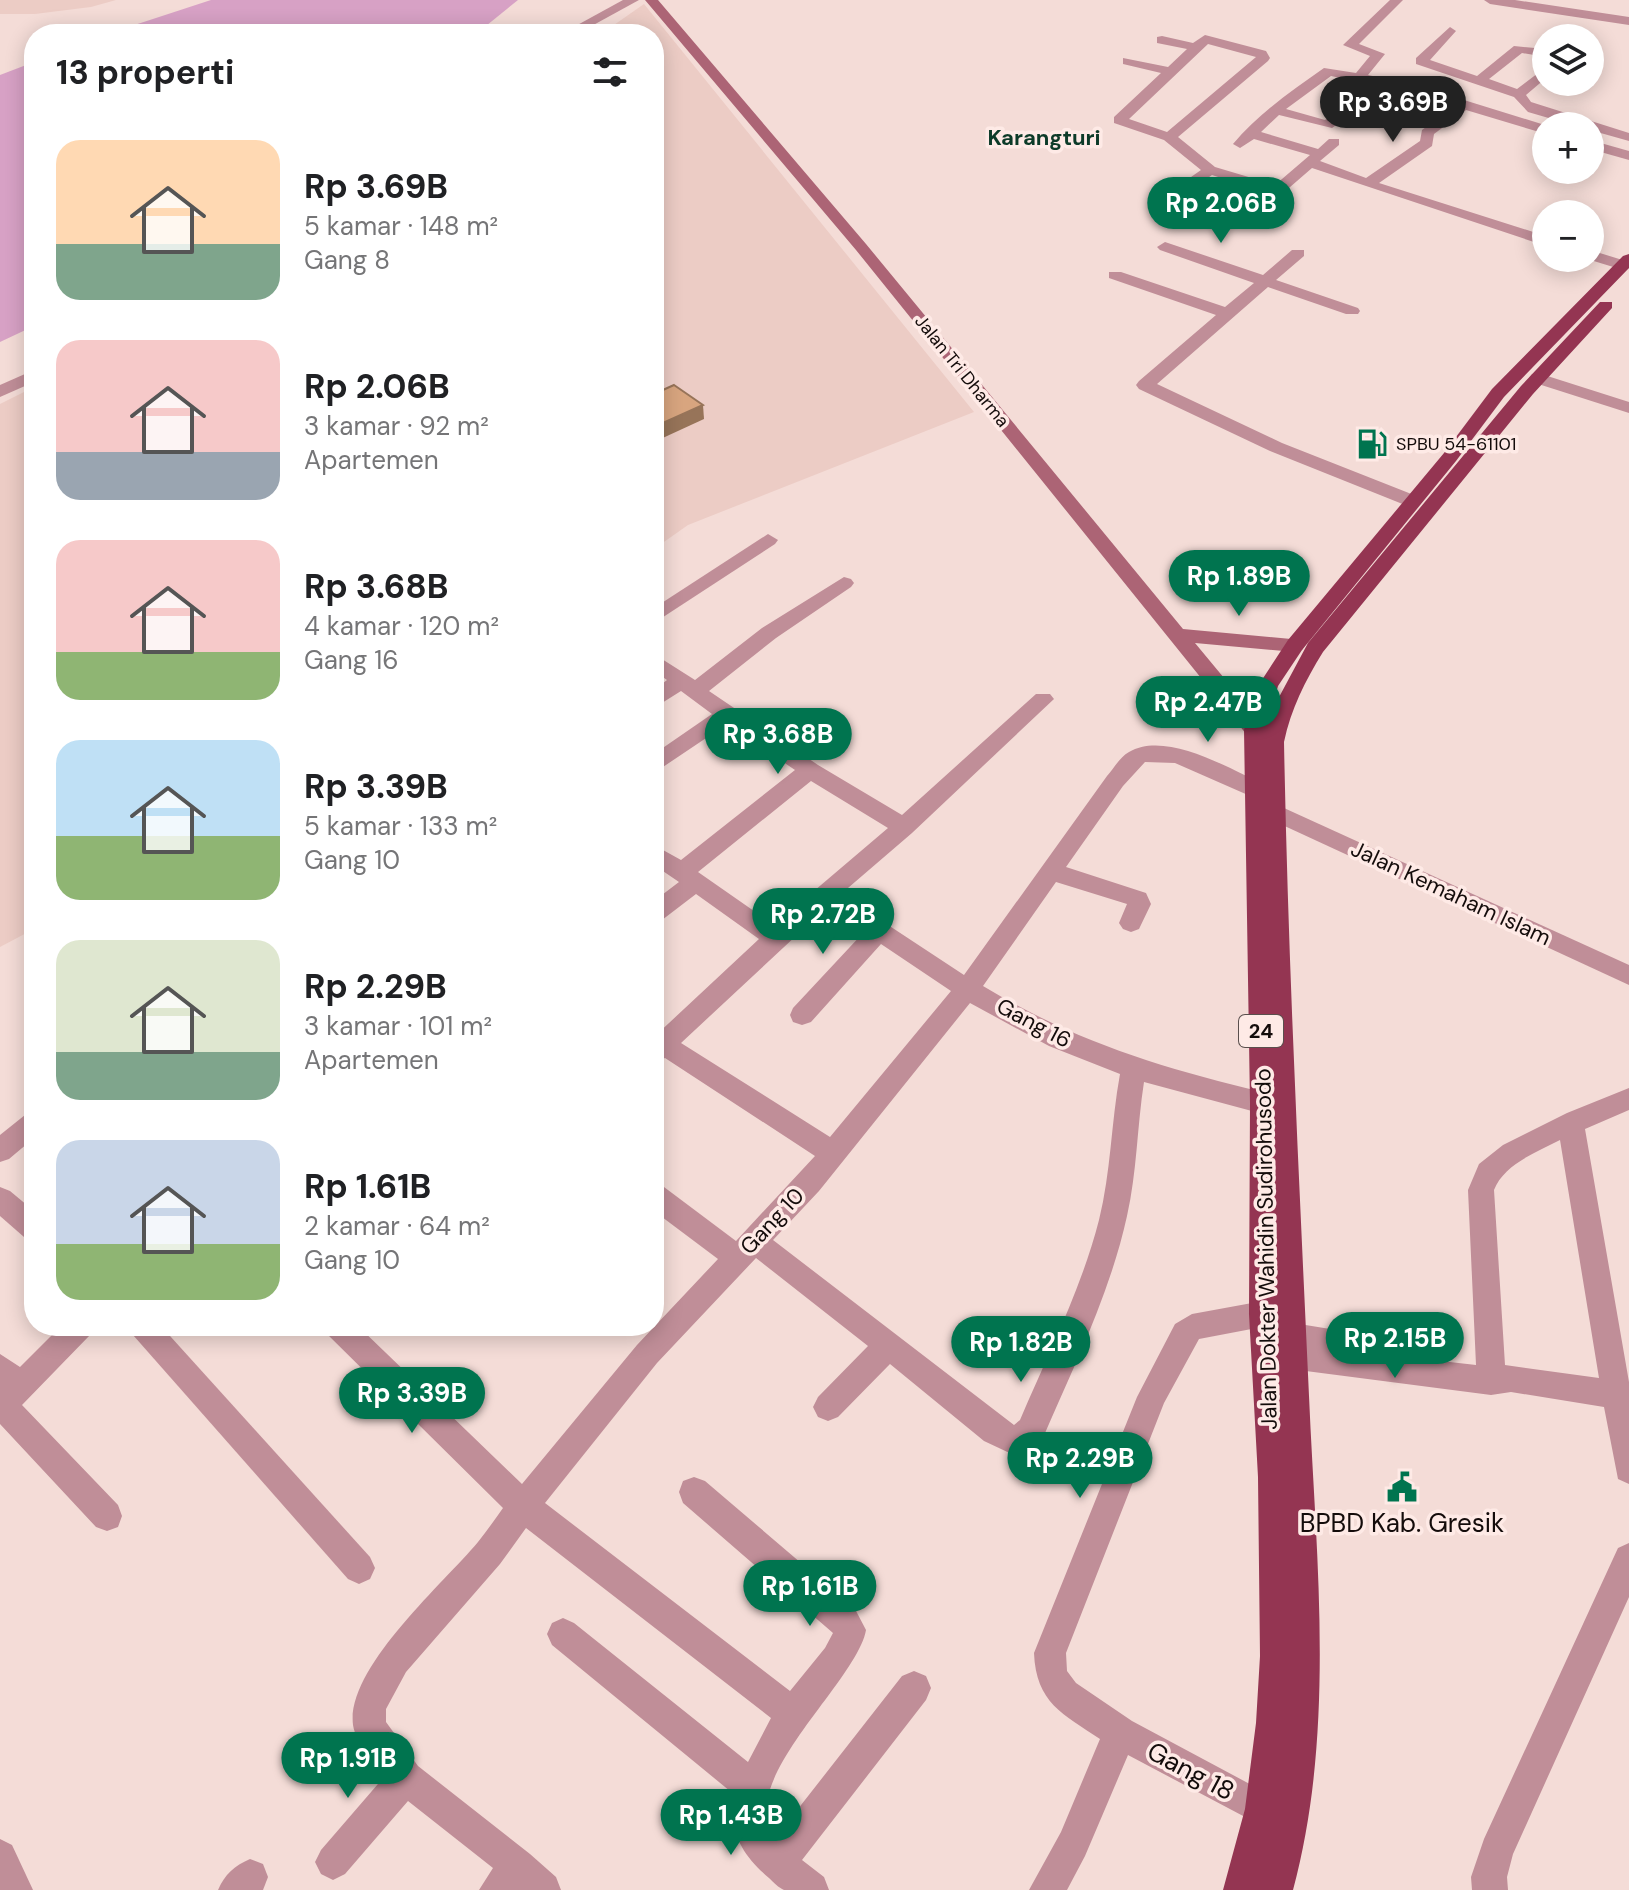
<!DOCTYPE html>
<html lang="id">
<head>
<meta charset="utf-8">
<style>
  body { margin:0; font-family:"DM Sans",sans-serif; background:#f2f2f2; color:#202124; height:100vh; display:flex; flex-direction:column; font-size:30px; white-space:nowrap }
  * { box-sizing:border-box; margin:0 }
  p { font-size:26px; color:#757577 }
  .icon { flex:none; width:44px; height:44px; fill:none; stroke:currentColor; stroke-width:2; stroke-linecap:round; stroke-linejoin:round }
  .map { position:relative; flex:1; overflow:hidden }
  .drawer { position:absolute; left:24px; top:24px; width:640px; height:1312px; display:flex; flex-direction:column; background:#fff; border-radius:32px; box-shadow:0 4px 20px #0003 }
  .drawer>* { flex:none }
  .controls { position:absolute; left:1532px; top:24px; display:grid; gap:16px }
  .controls a { display:grid; place-items:center; width:72px; height:72px; border-radius:50%; background:#fff; box-shadow:0 4px 20px #0003; font-size:40px }
  .price { position:absolute; translate:-50% -68px; padding:0 18px; border-radius:28px; background:#00744f; color:#fff; font-size:26px; line-height:52px; filter:drop-shadow(0 2px 4px #0008) }
  .price::after { content:''; position:absolute; left:50%; top:48px; width:24px; height:18px; margin-left:-12px; background:inherit; clip-path:polygon(0 0,100% 0,50% 100%) }
  .price.current { background:#222; color:#fff }
  ul { padding:0; list-style:none }
  li { display:flex; align-items:center; gap:24px; height:200px; padding:0 32px }
  li span { display:grid; place-items:center; flex:none; width:224px; height:160px; border-radius:24px; color:#555 }
  li>.icon { margin-inline-start:auto }
  span .icon { width:96px; height:96px; fill:#fffc; stroke-width:1 }
  li b { font-size:34px }
  h2 { display:flex; justify-content:space-between; align-items:center; height:96px; padding:0 32px; font-size:34px }
  .map>svg:first-child { display:block }
  .built { fill:#ecccc5 }
  .water { fill:#d7a1c5 }
  .lines { fill:none; stroke-linecap:round; stroke-linejoin:round }
  .minor { fill:#c08e98; fill-rule:evenodd }
  .tertiary { fill:#c08e98; fill-rule:evenodd }
  .secondary { fill:#ac6475; fill-rule:evenodd }
  .trunk { fill:#943552; fill-rule:evenodd }
  .shaded-wall { fill:#977459 }
  .building { fill:#d8a57f; stroke:#977459; stroke-width:2 }
  .labels { text-anchor:middle; dominant-baseline:central; stroke-width:7; stroke-linejoin:round; paint-order:stroke }
  .far-street-label { font-size:18px; fill:#140c0b; stroke:#feeae6 }
  .far-poi-label { font-size:18px; fill:#140c0b; stroke:#feeae6; text-anchor:start }
  .shield { fill:#feeae6; stroke:#5a4f4d; stroke-width:2 }
  .shield-label { font-size:20px; font-weight:bold; fill:#140c0b }
  .far-quarter-label { font-size:22px; font-weight:bold; fill:#0d3b29; stroke:#feeae6 }
  .street-label { font-size:22px; fill:#140c0b; stroke:#feeae6 }
  .near-poi-label { font-size:26px; fill:#140c0b; stroke:#feeae6 }
  .near-street-label { font-size:26px; fill:#140c0b; stroke:#feeae6 }
</style>
</head>
<body>
<div class="map">
<svg width="1629" height="1890" viewBox="0 0 1629 1890">
  <rect width="100%" height="100%" fill="#f4dcd7"/>
  <g class="built">
    <polygon points="0,0 116,0 91,7 35,14 0,14"/>
    <polygon points="644,4 974,412 688,525 654,549 654,34 601,34"/>
    <polygon points="34,387 34,929 0,947 0,404"/>
  </g>
  <g class="water">
    <polygon points="211,0 518,0 476,34 107,34"/>
    <polygon points="34,62 34,326 0,342 0,75"/>
  </g>
  <g class="lines">
    <g class="minor">
      <path d="M1390,0H1403L1359,44L1385,54L1368,75L1422,87L1548,126L1546,134L1466,110L1434,134L1432,146L1379,183L1546,236V246L1312,168L1282,194L1256,224L1176,222V216L1181,214L1247,216L1267,193L1212,175L1181,197H1171V191L1201,170L1164,140L1114,123V117L1161,73L1123,64V58L1168,67L1187,49L1157,43V37L1162,36L1193,43L1205,35L1266,51L1270,58L1268,61L1178,137L1215,167L1275,185L1310,155L1254,139L1240,148L1233,144C1257,115 1291,91 1324,68L1356,73L1370,56L1343,45ZM1208,44L1256,57L1167,132L1129,119ZM1331,76L1374,85L1325,120L1286,109ZM1388,88L1454,106L1422,130L1420,141L1366,178L1320,161L1339,145V139H1329L1318,149L1261,132L1279,115L1332,128Z"/>
      <polygon points="1484,0 1515,0 1629,17 1629,25 1490,4"/>
      <polygon points="1450,27 1456,31 1430,60 1477,76 1514,46 1546,49 1546,57 1522,53 1489,79 1517,89 1546,67 1546,78 1526,95 1531,102 1629,133 1629,141 1590,130 1590,126 1576,126 1528,112 1514,97 1416,64 1416,58"/>
      <polygon points="1590,140 1629,151 1629,160 1590,149"/>
      <polygon points="1165,242 1263,275 1292,250 1304,250 1304,256 1276,280 1358,308 1360,311 1358,314 1346,314 1268,287 1157,384 1282,443 1419,497 1421,501 1419,505 1405,505 1270,451 1139,389 1136,385 1139,381 1216,315 1109,278 1109,272 1121,272 1225,307 1254,283 1160,250 1157,247"/>
      <polygon points="1590,250 1629,262 1629,268 1623,270 1584,258 1590,258"/>
      <polygon points="1538,373 1629,402 1629,413 1532,382 1529,378 1532,374"/>
      <polygon points="768,534 778,540 775,544 654,623 654,608"/>
      <path d="M844,577L851,579L854,583L851,587L776,638L709,691L818,765L902,815L1036,694H1050L1054,699L912,833L841,894L964,975L1107,776C1114,768 1120,757 1129,752C1166,730 1230,769 1265,785L1268,791L1265,797L1257,799L1175,763L1145,762L1123,786L1066,867L1146,893L1151,904L1139,929L1131,932L1123,929L1119,923L1127,904L1056,882L983,986C1074,1041 1161,1068 1263,1092L1272,1095L1276,1103L1272,1111L1263,1114L1144,1082C1137,1127 1137,1172 1127,1216C1110,1294 1073,1368 1042,1440L1016,1456L984,1441L890,1364L838,1417L828,1421L818,1417L813,1407L818,1397L868,1346L756,1258L657,1363L545,1503L790,1691L825,1648L833,1633L683,1503L679,1492L683,1481L694,1477L705,1481L855,1609L866,1630C857,1682 731,1785 776,1837L902,1676L914,1671L926,1676L931,1688L926,1700L802,1860L824,1877L829,1890C816,1890 796,1890 784,1890C779,1888 773,1882 769,1878C743,1856 727,1831 736,1796L552,1645L547,1634L552,1623L563,1618L574,1623L748,1762L771,1718L526,1528L500,1564L406,1672L386,1709V1722L418,1766L530,1854L556,1877L561,1890H479L493,1868L408,1801L345,1874L333,1880L321,1874L315,1862L321,1850L384,1777C374,1762 356,1744 353,1725C346,1668 443,1584 478,1542C487,1531 495,1519 503,1508L328,1335L324,1326H358L522,1484L637,1345L718,1259L654,1211V1183L664,1187L736,1241L815,1156L665,1058L654,1063V1037L759,939L696,894L662,920L654,923V901L679,882L654,865V845L681,860L795,770L727,724L654,773V754L712,714L681,691L654,708V690L667,680L654,671V654L695,680L762,628ZM811,781L888,828L774,925L698,872ZM826,908L863,933L793,1008L790,1015L793,1022L802,1025L811,1022L881,944L951,991L830,1137L681,1043ZM970,1003L1049,1046L1120,1074C1111,1123 1111,1172 1099,1220C1081,1290 1048,1354 1020,1420L1014,1425L773,1240L819,1191Z"/>
      <polygon points="1273,803 1629,965 1629,985 1265,817 1262,811 1265,805"/>
      <path d="M1629,1088V1110L1585,1129L1629,1382V1484L1618,1479L1604,1407L1511,1392L1491,1395L1275,1367L1265,1363L1261,1354L1267,1344L1260,1333L1262,1327L1199,1339L1164,1403L1066,1653L1067,1671L1076,1683L1132,1721L1274,1797L1279,1809L1274,1821L1262,1826L1128,1755L1085,1856L1067,1890H1029L1061,1832L1100,1739C1063,1714 1036,1703 1034,1653L1137,1397L1175,1324L1192,1314L1263,1301L1273,1305L1277,1314L1275,1320L1428,1345L1438,1348L1441,1361L1476,1365L1468,1190L1479,1164L1503,1145L1567,1113ZM1560,1140L1599,1378L1505,1365L1494,1190C1504,1164 1537,1152 1560,1140Z"/>
      <polygon points="34,1112 34,1138 9,1159 0,1162 0,1135 25,1115"/>
      <polygon points="0,1187 10,1191 34,1211 34,1240 24,1237 0,1216"/>
      <polygon points="61,1326 94,1326 90,1335 22,1405 118,1505 122,1516 118,1527 107,1531 96,1527 0,1424 0,1354 20,1367"/>
      <polygon points="129,1326 161,1326 370,1557 375,1568 370,1579 359,1584 348,1579 133,1335"/>
      <polygon points="1629,1543 1629,1597 1513,1854 1507,1877 1508,1890 1472,1890 1471,1877 1484,1839 1618,1548"/>
      <polygon points="0,1839 12,1845 33,1890 0,1890"/>
      <path d="M250,1859L263,1864L268,1877L263,1890H218C225,1874 234,1866 250,1859Z"/>
    </g>
    <g class="tertiary">
      <polygon points="623,0 639,0 577,34 561,34"/>
      <polygon points="34,370 34,382 0,397 0,385"/>
    </g>
    <polygon class="secondary" points="645,0 658,0 866,244 1183,629 1302,640 1305,645 1302,650 1295,652 1195,643 1263,725 1282,740 1279,745 1263,745 1247,735 856,250"/>
    <path class="trunk" d="M1629,254V268L1504,397L1456,461L1302,650L1278,686L1270,714L1308,643L1521,386L1600,302H1612V308L1533,394L1323,652C1305,681 1291,709 1284,742C1288,960 1299,1178 1309,1396C1316,1559 1336,1730 1293,1890H1223L1245,1809L1256,1723L1260,1656L1258,1477L1249,1314L1250,1103L1244,730L1258,686L1288,640L1444,453L1492,389L1623,256Z"/>
  </g>
  <polygon class="shaded-wall" points="703,405 704,419 654,442 654,427"/>
  <polygon class="building" points="674,385 703,405 654,427 654,394"/>
  <defs>
    <g id="fuel-bare" transform="scale(2.4)"><path d="M-5.5-6h7V0h2V4h1.3V-2.5L3-4.5l.8-.8L6-3V5H2.5V1h-1V6h-7ZM-4.2-4.7v3.2H.2V-4.7Z" fill="#00744f" stroke="#feeae6" stroke-width="2.5" paint-order="stroke"/></g>
    <g id="civic-bare" transform="scale(2.4)"><path d="M-.6-6.5H3V-4.5H.6V-3L4-1V1h2V6H-6V1h2V-1L-.6-3ZM-1.2 2.5V6h2.4V2.5Z" fill="#00744f" stroke="#feeae6" stroke-width="2.5" paint-order="stroke"/></g>
  </defs>
  <g fill-rule="evenodd">
    <use href="#fuel-bare" x="1372" y="444"/>
    <use href="#civic-bare" x="1402" y="1487"/>
  </g>
  <g class="labels">
    <g class="far-street-label">
      <text transform="translate(962 371) rotate(51)">Jalan Tri Dharma</text>
    </g>
    <g class="far-poi-label">
      <text x="1396" y="444">SPBU 54-61101</text>
    </g>
    <rect class="shield" x="1239" y="1015" width="44" height="32" rx="6"/>
    <g class="shield-label">
      <text x="1261" y="1031">24</text>
    </g>
    <g class="far-quarter-label">
      <text x="1044" y="137">Karangturi</text>
    </g>
    <g class="street-label">
      <text transform="translate(1451 893) rotate(25)">Jalan Kemaham Islam</text>
      <text transform="translate(1034 1023) rotate(28)">Gang 16</text>
      <text transform="translate(772 1221) rotate(-47)">Gang 10</text>
      <text transform="translate(1266 1249) rotate(-91)">Jalan Dokter Wahidin Sudirohusodo</text>
    </g>
    <g class="near-poi-label">
      <text x="1402" y="1523">BPBD Kab. Gresik</text>
    </g>
    <g class="near-street-label">
      <text transform="translate(1191 1771) rotate(28)">Gang 18</text>
    </g>
  </g>
</svg>
<div class="controls">
<a><svg class="icon" aria-label="layers" viewBox="0 0 24 24"><path d="M12 4l9 5-9 5-9-5zM3 14l9 5 9-5"/></svg></a>
<a>+</a>
<a>−</a>
</div>
<b class="price current" style="left:1393px;top:144px">Rp 3.69B</b>
<b class="price" style="left:1221px;top:245px">Rp 2.06B</b>
<b class="price" style="left:1239px;top:618px">Rp 1.89B</b>
<b class="price" style="left:1208px;top:744px">Rp 2.47B</b>
<b class="price" style="left:778px;top:776px">Rp 3.68B</b>
<b class="price" style="left:823px;top:956px">Rp 2.72B</b>
<b class="price" style="left:1395px;top:1380px">Rp 2.15B</b>
<b class="price" style="left:1021px;top:1384px">Rp 1.82B</b>
<b class="price" style="left:412px;top:1435px">Rp 3.39B</b>
<b class="price" style="left:1080px;top:1500px">Rp 2.29B</b>
<b class="price" style="left:810px;top:1628px">Rp 1.61B</b>
<b class="price" style="left:348px;top:1800px">Rp 1.91B</b>
<b class="price" style="left:731px;top:1857px">Rp 1.43B</b>
<section class="drawer">
<h2>13 properti<svg class="icon" aria-label="filters" viewBox="0 0 24 24"><path d="M4 7h16M4 17h16"/><circle cx="9" cy="7" r="2"/><circle cx="15" cy="17" r="2"/></svg></h2>
<ul>
<li><span style="background:linear-gradient(#ffd9b3 65%,#7fa58c 0)"><svg class="icon" aria-label="home" viewBox="0 0 24 24"><path d="M3 11l9-7 9 7M6 9v11h12V9"/></svg></span><div><b>Rp 3.69B</b><p>5 kamar · 148 m²</p><p>Gang 8</p></div></li>
<li><span style="background:linear-gradient(#f6c9c9 70%,#9aa5b1 0)"><svg class="icon" aria-label="home" viewBox="0 0 24 24"><path d="M3 11l9-7 9 7M6 9v11h12V9"/></svg></span><div><b>Rp 2.06B</b><p>3 kamar · 92 m²</p><p>Apartemen</p></div></li>
<li><span style="background:linear-gradient(#f6c9c9 70%,#8fb573 0)"><svg class="icon" aria-label="home" viewBox="0 0 24 24"><path d="M3 11l9-7 9 7M6 9v11h12V9"/></svg></span><div><b>Rp 3.68B</b><p>4 kamar · 120 m²</p><p>Gang 16</p></div></li>
<li><span style="background:linear-gradient(#bfe0f5 60%,#8fb573 0)"><svg class="icon" aria-label="home" viewBox="0 0 24 24"><path d="M3 11l9-7 9 7M6 9v11h12V9"/></svg></span><div><b>Rp 3.39B</b><p>5 kamar · 133 m²</p><p>Gang 10</p></div></li>
<li><span style="background:linear-gradient(#dfe7d0 70%,#7fa58c 0)"><svg class="icon" aria-label="home" viewBox="0 0 24 24"><path d="M3 11l9-7 9 7M6 9v11h12V9"/></svg></span><div><b>Rp 2.29B</b><p>3 kamar · 101 m²</p><p>Apartemen</p></div></li>
<li><span style="background:linear-gradient(#c9d6e8 65%,#8fb573 0)"><svg class="icon" aria-label="home" viewBox="0 0 24 24"><path d="M3 11l9-7 9 7M6 9v11h12V9"/></svg></span><div><b>Rp 1.61B</b><p>2 kamar · 64 m²</p><p>Gang 10</p></div></li>
</ul>
</section>
</div>
</body>
</html>
